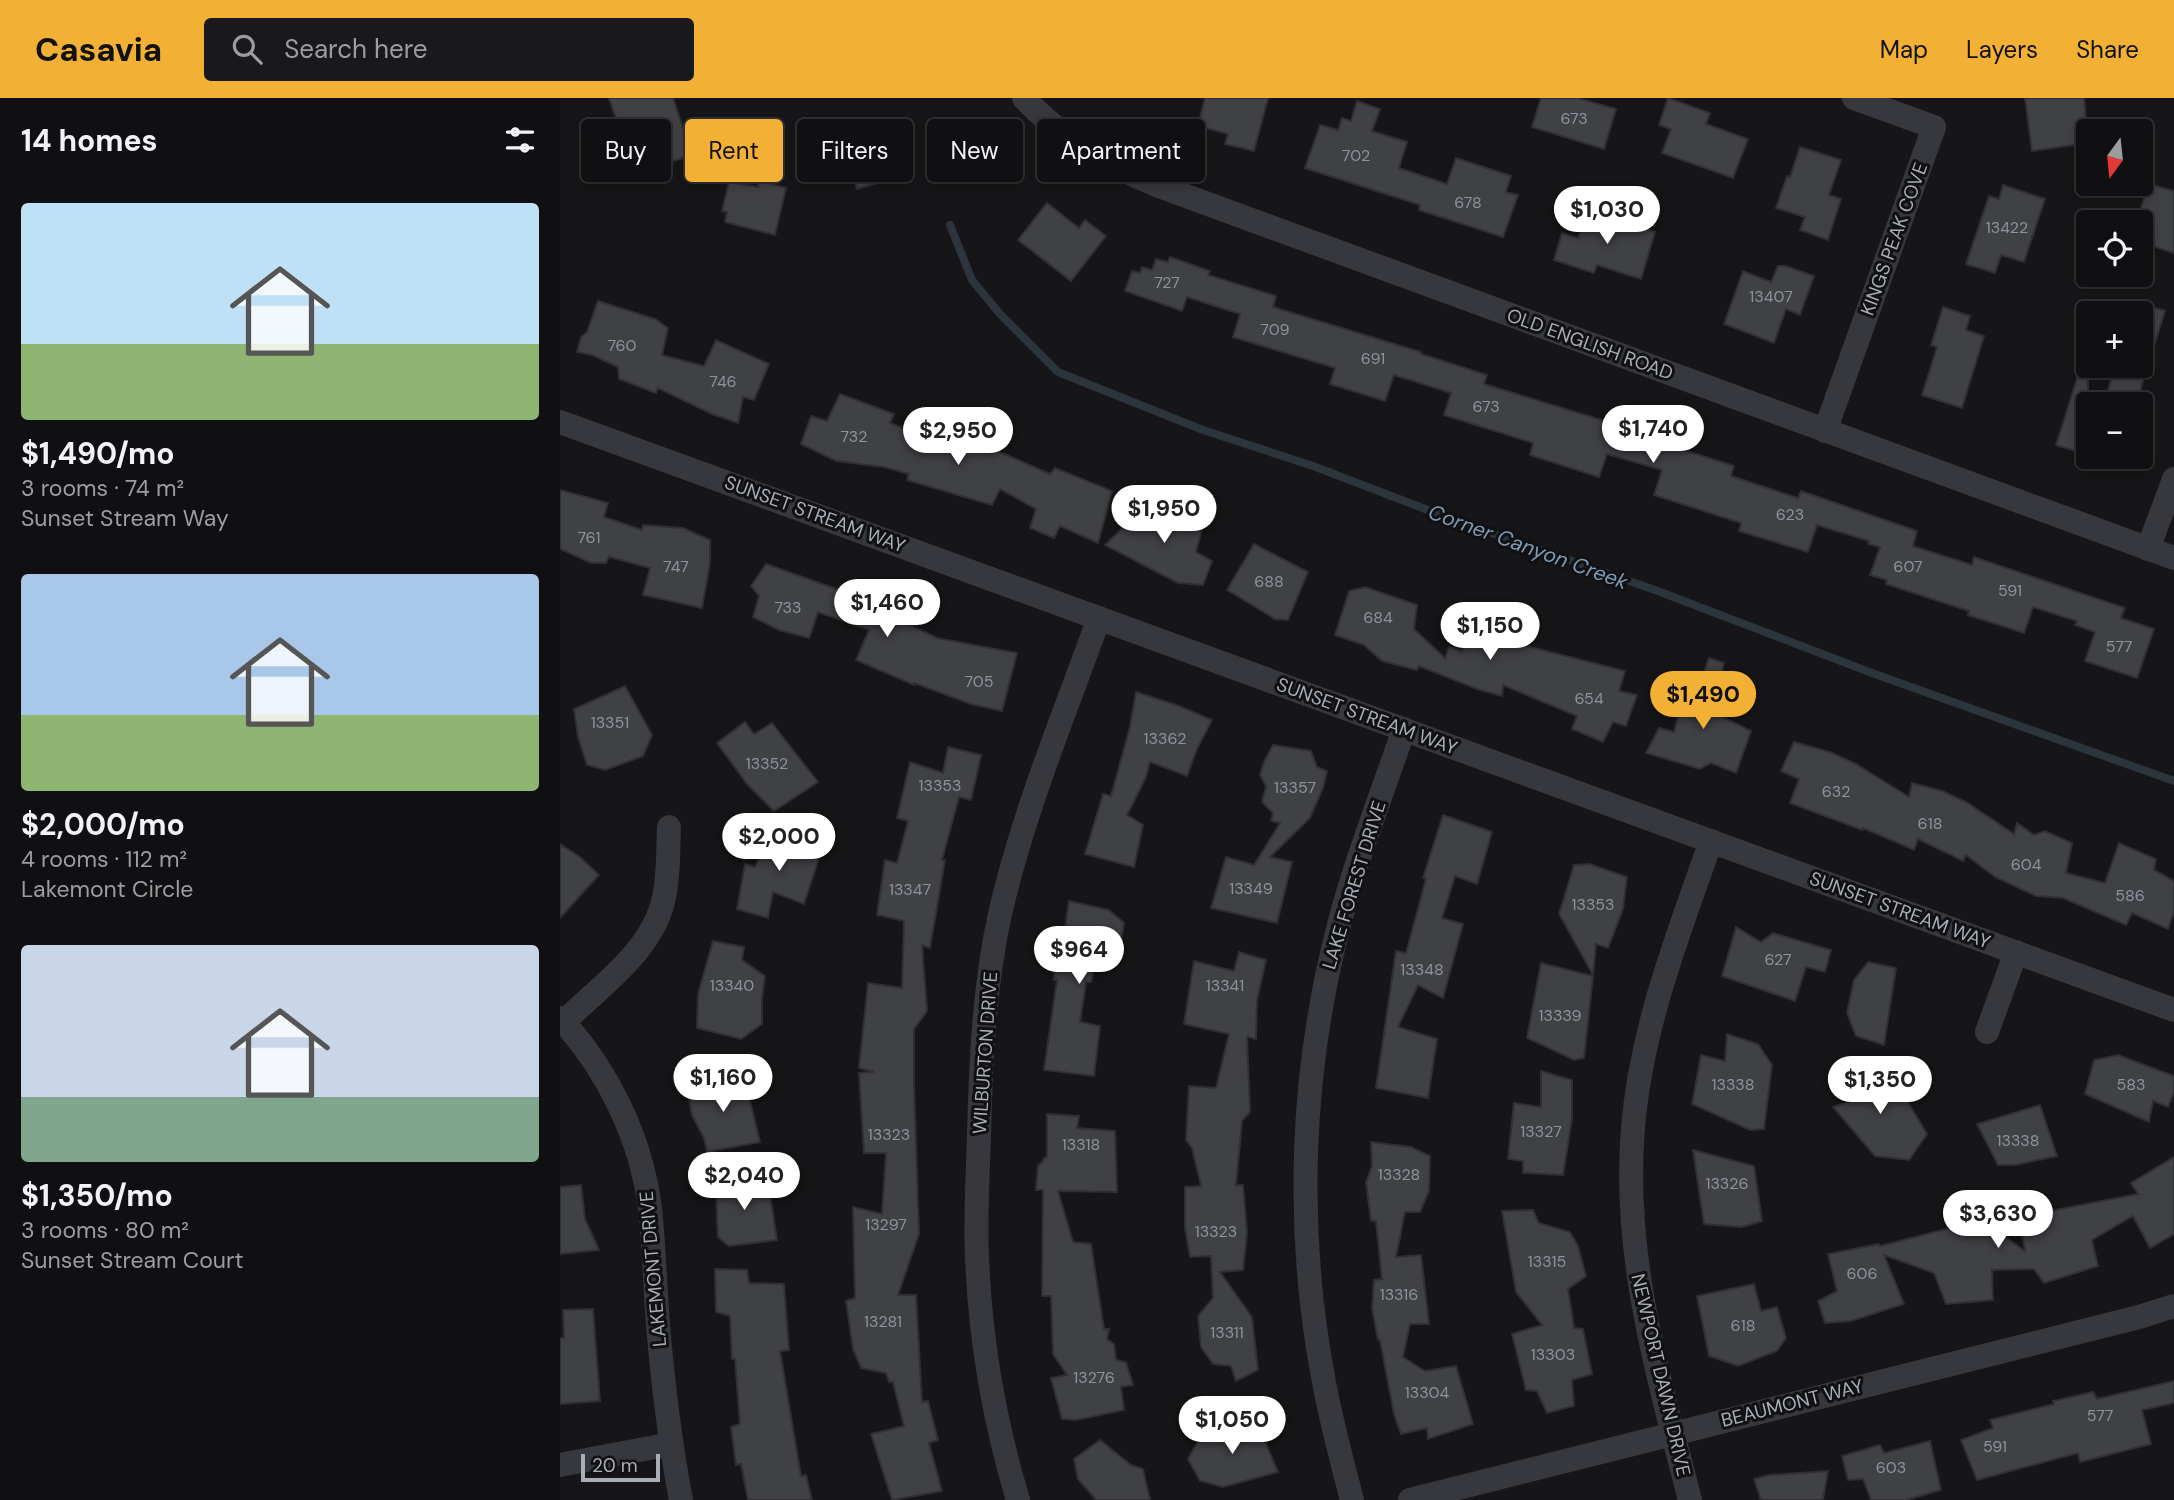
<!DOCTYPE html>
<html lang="en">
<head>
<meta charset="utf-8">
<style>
  body { margin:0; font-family:"DM Sans",sans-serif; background:#19191b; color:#f1f3f6; height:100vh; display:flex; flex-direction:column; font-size:26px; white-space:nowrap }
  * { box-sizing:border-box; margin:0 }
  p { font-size:23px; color:#9c9d9f }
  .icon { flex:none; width:38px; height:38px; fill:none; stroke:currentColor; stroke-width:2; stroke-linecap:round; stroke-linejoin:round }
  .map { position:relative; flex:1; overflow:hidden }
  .side { display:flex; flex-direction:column; background:#101012; width:560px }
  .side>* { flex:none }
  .hud { position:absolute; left:21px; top:21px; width:665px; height:63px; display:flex; gap:14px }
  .needle { width:46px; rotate:195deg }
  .fabs { position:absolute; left:1516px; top:21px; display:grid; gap:14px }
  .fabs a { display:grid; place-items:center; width:77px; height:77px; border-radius:7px; background:#101012; box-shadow:0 4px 10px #0003,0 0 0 2px #303032; font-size:35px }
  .scale { position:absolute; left:21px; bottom:18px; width:79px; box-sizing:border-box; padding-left:7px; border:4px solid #a8adb8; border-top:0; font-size:19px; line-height:24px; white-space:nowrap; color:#a8adb8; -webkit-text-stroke:5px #111113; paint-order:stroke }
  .price { position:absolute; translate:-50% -60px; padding:0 16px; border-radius:24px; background:#fff; color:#222; font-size:23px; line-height:46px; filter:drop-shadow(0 2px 4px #0008) }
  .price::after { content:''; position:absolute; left:50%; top:42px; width:21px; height:16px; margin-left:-10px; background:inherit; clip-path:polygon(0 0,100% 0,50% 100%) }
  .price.selected { background:#f2b134; color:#111 }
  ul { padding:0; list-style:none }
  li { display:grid; align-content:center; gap:14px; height:371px; padding:0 21px }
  li span { display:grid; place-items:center; height:217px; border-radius:7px; color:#555 }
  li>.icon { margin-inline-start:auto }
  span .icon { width:126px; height:126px; fill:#fffc; stroke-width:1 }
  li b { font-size:30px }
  h2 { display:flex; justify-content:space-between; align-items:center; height:84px; padding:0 21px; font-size:30px }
  .chip { padding:0 24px; border-radius:7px; background:#101012; box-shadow:0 4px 10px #0003,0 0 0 2px #303032; font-size:24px; line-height:63px }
  .chip.selected { background:#f2b134; color:#111 }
  header { display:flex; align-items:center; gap:42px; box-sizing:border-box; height:98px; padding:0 35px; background:#f2b134; color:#111 }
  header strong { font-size:33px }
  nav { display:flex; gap:38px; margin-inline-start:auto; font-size:24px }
  .search { width:490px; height:63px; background:#19191b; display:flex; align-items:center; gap:18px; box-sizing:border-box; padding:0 24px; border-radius:7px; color:#9c9d9f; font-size:26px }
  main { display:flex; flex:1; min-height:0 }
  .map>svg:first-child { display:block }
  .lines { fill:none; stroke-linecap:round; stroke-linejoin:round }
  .stream { stroke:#2c353c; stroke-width:8 }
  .building { fill:#404145; stroke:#303034; stroke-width:2 }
  .street { stroke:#37383d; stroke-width:24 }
  .labels { text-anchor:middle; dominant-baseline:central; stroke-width:6; stroke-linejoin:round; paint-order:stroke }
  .number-label { font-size:16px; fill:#8e929b }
  .street-label { font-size:19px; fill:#a8adb8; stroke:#111113 }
  .water-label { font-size:21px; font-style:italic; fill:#7f9bb3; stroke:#111113 }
</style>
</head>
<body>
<header>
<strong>Casavia</strong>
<div class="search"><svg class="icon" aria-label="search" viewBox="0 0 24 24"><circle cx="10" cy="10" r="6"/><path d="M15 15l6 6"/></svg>Search here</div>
<nav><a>Map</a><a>Layers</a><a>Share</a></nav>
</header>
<main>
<section class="side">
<h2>14 homes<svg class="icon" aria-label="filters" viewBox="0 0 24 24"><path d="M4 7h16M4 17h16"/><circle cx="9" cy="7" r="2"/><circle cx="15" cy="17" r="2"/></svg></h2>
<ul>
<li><span style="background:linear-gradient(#bfe0f5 65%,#8fb573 0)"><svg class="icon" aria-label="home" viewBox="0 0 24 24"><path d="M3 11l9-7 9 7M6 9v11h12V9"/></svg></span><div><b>$1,490/mo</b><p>3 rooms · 74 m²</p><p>Sunset Stream Way</p></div></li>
<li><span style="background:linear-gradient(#a9c7e8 65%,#8fb573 0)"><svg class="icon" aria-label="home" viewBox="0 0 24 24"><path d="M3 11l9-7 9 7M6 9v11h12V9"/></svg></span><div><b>$2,000/mo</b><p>4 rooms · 112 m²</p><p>Lakemont Circle</p></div></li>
<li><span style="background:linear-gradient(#c9d6e8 70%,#7fa58c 0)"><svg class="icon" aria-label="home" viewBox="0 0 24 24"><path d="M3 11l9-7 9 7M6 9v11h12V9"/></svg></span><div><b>$1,350/mo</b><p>3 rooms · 80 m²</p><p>Sunset Stream Court</p></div></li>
</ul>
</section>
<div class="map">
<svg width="1614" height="1402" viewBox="0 0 1614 1402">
  <rect width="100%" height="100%" fill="#161618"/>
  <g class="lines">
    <polyline class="stream" points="390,127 412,182 440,216 498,274 643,332 753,368 886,419 1095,492 1312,575 1614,683"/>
  </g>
  <g class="building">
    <polygon points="49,0 113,0 132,57 98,68 92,49 68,57"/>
    <polygon points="645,0 708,0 694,53 665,46 668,36 638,28"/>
    <polygon points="981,0 1017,0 1056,11 1044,51 972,29"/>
    <polygon points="1108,0 1150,15 1146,26 1188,41 1173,80 1102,55 1111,31 1099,27"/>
    <polygon points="1465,0 1524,0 1528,45 1472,53"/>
    <polygon points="797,3 820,11 812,33 847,44 839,70 887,86 896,60 951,78 946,94 958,97 943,139 859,112 860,107 745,70 760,27 778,32 782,20 791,23"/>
    <polygon points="337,20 353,75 297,91 285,49 313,41 309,28"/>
    <polygon points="1240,49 1281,62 1269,97 1281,101 1268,142 1240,132 1245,119 1216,110 1227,78 1230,79"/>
    <polygon points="199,83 226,90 215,137 165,124 167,114 162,113 169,84 198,89"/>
    <polygon points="1589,86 1614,93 1614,155 1580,144 1580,113"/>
    <polygon points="1443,87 1485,101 1464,164 1441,157 1435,175 1406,166 1429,98 1439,101"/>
    <polygon points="487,105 519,130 525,122 546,138 511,183 458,142"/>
    <polygon points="1026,112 1095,134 1081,181 1037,167 1034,175 994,162 1002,135 1018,140"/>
    <polygon points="610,159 650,173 648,177 716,198 713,209 861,254 861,256 927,277 924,286 1071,331 1070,335 1174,368 1171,378 1238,400 1241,393 1357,433 1353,448 1412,467 1414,459 1565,510 1561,520 1594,531 1577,580 1525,563 1535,534 1515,527 1517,523 1473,509 1464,535 1408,517 1409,513 1326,486 1327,482 1310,477 1320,449 1308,446 1309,443 1257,427 1248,454 1179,433 1181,425 1094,397 1102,372 1047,356 1039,379 970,357 973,345 884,317 891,295 834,277 825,303 770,286 775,270 673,239 680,216 627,199 622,213 565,193 572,173 580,175 582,169 592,172 596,161 608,164"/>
    <polygon points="1218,168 1226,168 1254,178 1240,217 1226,211 1214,245 1164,226 1183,173 1211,184"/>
    <polygon points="38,203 95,221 108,230 102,257 144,268 156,242 209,266 194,302 183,299 178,325 152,316 98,290 96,295 59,281 58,269 32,257 17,254 21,239 27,234"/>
    <polygon points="1580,205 1605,213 1576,306 1544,306 1555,268 1580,268"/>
    <polygon points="1383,209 1410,218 1406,232 1424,238 1402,310 1362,297 1377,249 1371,247"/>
    <polygon points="1523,262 1528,262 1528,357 1496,347"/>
    <polygon points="280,296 334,316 330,325 367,340 376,326 490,376 495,370 552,393 538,445 500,428 494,440 470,430 476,411 440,391 432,407 347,382 349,376 324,369 276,363 241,346 251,318 267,323"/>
    <polygon points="0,392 48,405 44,419 82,432 83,427 123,430 150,442 150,465 142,510 83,497 90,470 49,459 46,465 31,465 0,451"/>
    <polygon points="588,405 643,427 636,454 652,463 643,487 618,485 545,447"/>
    <polygon points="694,446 748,474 728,522 715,521 667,492"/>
    <polygon points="206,466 282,493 343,510 338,521 377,540 457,555 442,613 411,606 354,585 354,587 296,562 309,532 258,514 249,540 219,532 193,519 199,498 191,488"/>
    <polygon points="805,489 857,507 854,531 885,560 889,549 902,553 909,520 970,540 967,548 1065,573 1059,593 1077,597 1066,628 1053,624 1043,644 1012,631 1017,618 943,587 942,598 917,591 859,568 857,572 822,563 804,547 775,537 789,493"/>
    <polygon points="1149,560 1164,565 1151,613 1191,633 1176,675 1151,665 1140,671 1086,655 1099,630 1114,634 1122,603 1133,606"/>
    <polygon points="65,588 92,637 83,658 45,672 27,667 18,639 14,611"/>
    <polygon points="576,594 619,608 652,622 637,651 627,678 590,664 586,679 567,717 583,727 574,769 525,756 543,696 551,698 570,629"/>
    <polygon points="185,624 194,636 212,625 258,684 214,713 187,686 157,645"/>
    <polygon points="1234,644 1270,654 1296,666 1349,699 1352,685 1382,693 1406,704 1454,736 1457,725 1474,737 1485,733 1512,745 1506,775 1545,785 1559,745 1596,761 1594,772 1614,783 1614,814 1608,831 1572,815 1566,827 1503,800 1476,798 1435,779 1406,757 1403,763 1358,741 1354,752 1303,730 1302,732 1230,705 1239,681 1221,673"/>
    <polygon points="713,647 751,653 757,669 767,673 763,690 750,720 710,759 732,764 717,825 651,810 666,759 694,767 720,725 711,723 713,715 702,704 706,688 700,677 704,664"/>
    <polygon points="388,649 421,657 411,702 399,699 382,762 385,762 370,850 362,847 367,913 354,931 354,988 359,1136 338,1197 356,1197 362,1304 368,1303 378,1342 369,1345 382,1393 332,1402 311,1336 344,1328 333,1284 329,1284 326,1275 301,1270 293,1251 286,1203 295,1200 293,1109 322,1116 326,1055 304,1055 299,975 314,974 299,970 308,885 342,890 344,823 317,817 325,762 337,765 348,723 337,720 350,664 383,675"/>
    <polygon points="883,717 932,734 917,786 895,778 882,820 903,826 883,900 858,887 838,929 877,941 868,1000 816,990 836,853 846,855 866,781 863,780"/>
    <polygon points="212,730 262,751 244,806 213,794 208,820 177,811 185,766 195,769"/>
    <polygon points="0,746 20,759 39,777 0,820"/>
    <polygon points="1029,766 1067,779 1063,811 1048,850 1036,846 1033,877 999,816 1014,767"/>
    <polygon points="509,803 549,812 564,825 560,850 544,873 534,871 531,884 526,884 520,924 540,928 534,978 484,972 497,882 494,882 495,860 505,830"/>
    <polygon points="1176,829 1201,844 1213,835 1271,852 1265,874 1246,869 1235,903 1162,878"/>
    <polygon points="153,843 184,849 182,862 205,878 202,900 202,926 181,941 137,930 138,896"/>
    <polygon points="679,854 706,862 697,902 696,941 687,939 690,1014 682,1023 676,1087 683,1087 687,1135 683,1172 660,1174 692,1219 698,1272 676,1283 671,1268 653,1266 641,1249 638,1218 653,1200 651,1158 630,1159 625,1130 625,1089 641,1088 632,1050 626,1042 629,988 656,990 669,936 624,926 634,863 674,873"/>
    <polygon points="1308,864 1336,870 1324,947 1296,938 1287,915 1294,882"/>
    <polygon points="981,865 1033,878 1024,960 1014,962 967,940"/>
    <polygon points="1167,936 1198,946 1212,967 1204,1031 1190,1032 1132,1006 1141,957 1165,963"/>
    <polygon points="1558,957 1614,978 1614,994 1608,1009 1593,1003 1589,1024 1525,996 1534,962"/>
    <polygon points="1314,972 1343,996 1367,1036 1349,1062 1315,1058 1273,1009 1291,1003 1271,986"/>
    <polygon points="981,973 1012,982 1012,1021 1003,1077 963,1075 963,1063 948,1061 954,1005 981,1009"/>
    <polygon points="185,982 200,1044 147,1054 144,1040 132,1017 126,985"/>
    <polygon points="1480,1007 1497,1058 1455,1067 1438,1067 1417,1026"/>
    <polygon points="487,1016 519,1018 517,1030 555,1033 557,1094 498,1093 513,1144 531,1146 544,1231 549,1231 547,1241 554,1246 556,1262 566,1264 573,1287 561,1289 564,1312 516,1322 502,1321 491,1280 507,1277 493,1256 491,1198 482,1198 483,1092 476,1092 478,1068 483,1063 484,1060 487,1059"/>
    <polygon points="811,1044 851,1049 870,1058 869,1093 860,1114 845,1114 836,1159 861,1157 869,1226 850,1226 843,1259 865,1273 896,1268 913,1326 868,1341 867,1330 841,1336 834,1316 820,1242 818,1242 812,1210 814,1182 822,1181 816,1123 811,1123 806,1084 812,1068"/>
    <polygon points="1133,1052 1194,1068 1202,1123 1182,1129 1144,1126"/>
    <polygon points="1614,1059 1614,1136 1590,1150 1573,1118 1532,1142 1538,1168 1484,1185 1474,1171 1432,1172 1433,1202 1386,1206 1374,1175 1324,1157 1344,1206 1291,1223 1265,1225 1258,1203 1277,1193 1268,1156 1319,1146 1320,1148 1421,1122 1465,1153 1459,1119 1578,1096 1571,1085"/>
    <polygon points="155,1078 208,1084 217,1142 169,1148 158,1139"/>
    <polygon points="21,1087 25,1121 39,1152 0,1156 0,1089"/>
    <polygon points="973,1112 979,1125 1010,1134 1018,1148 1026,1178 1008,1191 1014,1230 1023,1231 1032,1276 1012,1282 1014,1308 987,1315 977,1293 966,1292 952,1236 982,1227 956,1194 942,1113"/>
    <polygon points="155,1171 187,1172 189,1185 224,1186 229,1252 220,1253 241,1378 246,1377 252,1402 188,1402 181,1366 176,1367 171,1329 180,1326 175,1261 172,1261 170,1218 156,1214"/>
    <polygon points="1194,1186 1201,1213 1217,1209 1226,1240 1217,1253 1178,1268 1149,1258 1137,1198"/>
    <polygon points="33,1211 40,1303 0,1306 0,1240 4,1240 3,1212"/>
    <polygon points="1614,1283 1614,1305 1582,1312 1591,1346 1520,1364 1518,1355 1417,1382 1401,1342 1433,1330 1430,1322 1494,1306 1493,1303 1533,1294 1537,1301"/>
    <polygon points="676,1325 701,1334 718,1374 663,1389 640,1383 628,1361 642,1336"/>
    <polygon points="540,1342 571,1367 583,1371 590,1402 536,1402 518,1381 514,1361"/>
    <polygon points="1370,1343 1381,1392 1346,1402 1311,1402 1303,1381 1288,1382 1282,1358 1320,1347 1324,1355"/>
    <polygon points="1268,1373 1263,1402 1201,1402 1194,1381 1209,1377"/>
  </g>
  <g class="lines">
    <g class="street">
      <path d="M464,0C502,41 548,67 599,88L1614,460"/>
      <polyline points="0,324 1614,912"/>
      <polyline points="1265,333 1374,29 1294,0"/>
      <polyline points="1588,451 1614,381"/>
      <path d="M0,920C48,972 81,1040 90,1110C94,1149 95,1188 98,1227C103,1286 110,1344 121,1402"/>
      <path d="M4,924C40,888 94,852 104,799C109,776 108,752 109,729"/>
      <polyline points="1427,934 1456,854"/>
      <polyline points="0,1367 111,1346"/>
      <path d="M458,1402C434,1322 420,1242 417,1158C415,1118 418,1077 419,1036C421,963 424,888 440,816C463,715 504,617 539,520"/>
      <path d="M792,1402C782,1363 771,1323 764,1284C735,1133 740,976 779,827C796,761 822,696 844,631"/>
      <polyline points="850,1402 1579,1219 1614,1208"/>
      <path d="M1130,1402C1099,1280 1062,1158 1073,1030C1081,930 1118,837 1151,743"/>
    </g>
  </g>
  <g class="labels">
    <g class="number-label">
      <text x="1014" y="20">673</text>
      <text x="796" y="57">702</text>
      <text x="908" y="104">678</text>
      <text x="1447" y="129">13422</text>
      <text x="607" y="184">727</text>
      <text x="1211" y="198">13407</text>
      <text x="715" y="231">709</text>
      <text x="62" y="247">760</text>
      <text x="813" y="260">691</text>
      <text x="163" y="283">746</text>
      <text x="926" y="308">673</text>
      <text x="294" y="338">732</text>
      <text x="1230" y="416">623</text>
      <text x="29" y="439">761</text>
      <text x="116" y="468">747</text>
      <text x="1348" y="468">607</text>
      <text x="709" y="483">688</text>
      <text x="1450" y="492">591</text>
      <text x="228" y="509">733</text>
      <text x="818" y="519">684</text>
      <text x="1559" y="548">577</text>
      <text x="419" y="583">705</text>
      <text x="1029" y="600">654</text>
      <text x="50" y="624">13351</text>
      <text x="605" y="640">13362</text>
      <text x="207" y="665">13352</text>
      <text x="380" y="687">13353</text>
      <text x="735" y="689">13357</text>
      <text x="1276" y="693">632</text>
      <text x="1370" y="725">618</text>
      <text x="1466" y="766">604</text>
      <text x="691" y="790">13349</text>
      <text x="350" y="791">13347</text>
      <text x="1570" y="797">586</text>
      <text x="1033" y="806">13353</text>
      <text x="1218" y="861">627</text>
      <text x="862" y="871">13348</text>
      <text x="172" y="887">13340</text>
      <text x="665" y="887">13341</text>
      <text x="1000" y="917">13339</text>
      <text x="1173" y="986">13338</text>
      <text x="1571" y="986">583</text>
      <text x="981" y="1033">13327</text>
      <text x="329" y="1036">13323</text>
      <text x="1458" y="1042">13338</text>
      <text x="521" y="1046">13318</text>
      <text x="839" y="1076">13328</text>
      <text x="1167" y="1085">13326</text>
      <text x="326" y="1126">13297</text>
      <text x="656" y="1133">13323</text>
      <text x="987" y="1163">13315</text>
      <text x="1302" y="1175">606</text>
      <text x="839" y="1196">13316</text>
      <text x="323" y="1223">13281</text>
      <text x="1183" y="1227">618</text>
      <text x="667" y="1234">13311</text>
      <text x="993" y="1256">13303</text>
      <text x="534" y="1279">13276</text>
      <text x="867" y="1294">13304</text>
      <text x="1540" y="1317">577</text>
      <text x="1435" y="1348">591</text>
      <text x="1331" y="1369">603</text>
    </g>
    <g class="street-label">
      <text transform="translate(1334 141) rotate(-70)">KINGS PEAK COVE</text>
      <text transform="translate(1030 246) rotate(20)">OLD ENGLISH ROAD</text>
      <text transform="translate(255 416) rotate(20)">SUNSET STREAM WAY</text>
      <text transform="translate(807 618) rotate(20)">SUNSET STREAM WAY</text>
      <text transform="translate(794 787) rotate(-73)">LAKE FOREST DRIVE</text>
      <text transform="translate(1340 812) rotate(20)">SUNSET STREAM WAY</text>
      <text transform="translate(425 955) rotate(-86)">WILBURTON DRIVE</text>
      <text transform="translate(93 1171) rotate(-95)">LAKEMONT DRIVE</text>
      <text transform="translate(1101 1277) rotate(77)">NEWPORT DAWN DRIVE</text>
      <text transform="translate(1232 1305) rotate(-14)">BEAUMONT WAY</text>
    </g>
    <g class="water-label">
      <text transform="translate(968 449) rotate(20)">Corner Canyon Creek</text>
    </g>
  </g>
</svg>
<div class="fabs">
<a><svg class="needle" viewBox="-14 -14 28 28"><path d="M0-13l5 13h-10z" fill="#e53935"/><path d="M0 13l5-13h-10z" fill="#9c9d9f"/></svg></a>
<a><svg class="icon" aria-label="locate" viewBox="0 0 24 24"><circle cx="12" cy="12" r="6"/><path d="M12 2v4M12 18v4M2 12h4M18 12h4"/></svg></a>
<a>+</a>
<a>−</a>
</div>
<div class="scale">20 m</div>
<b class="price" style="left:1047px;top:148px">$1,030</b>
<b class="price" style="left:1093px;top:367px">$1,740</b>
<b class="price" style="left:398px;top:369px">$2,950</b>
<b class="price" style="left:604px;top:447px">$1,950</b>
<b class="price" style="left:327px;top:541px">$1,460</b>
<b class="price" style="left:930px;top:564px">$1,150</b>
<b class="price selected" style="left:1143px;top:633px">$1,490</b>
<b class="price" style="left:219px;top:775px">$2,000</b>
<b class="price" style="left:519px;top:888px">$964</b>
<b class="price" style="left:163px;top:1016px">$1,160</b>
<b class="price" style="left:1320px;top:1018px">$1,350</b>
<b class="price" style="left:184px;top:1114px">$2,040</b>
<b class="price" style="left:1438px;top:1152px">$3,630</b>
<b class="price" style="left:672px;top:1358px">$1,050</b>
<div class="hud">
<a class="chip">Buy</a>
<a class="chip selected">Rent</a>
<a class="chip">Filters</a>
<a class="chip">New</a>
<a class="chip">Apartment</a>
</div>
</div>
</main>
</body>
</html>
